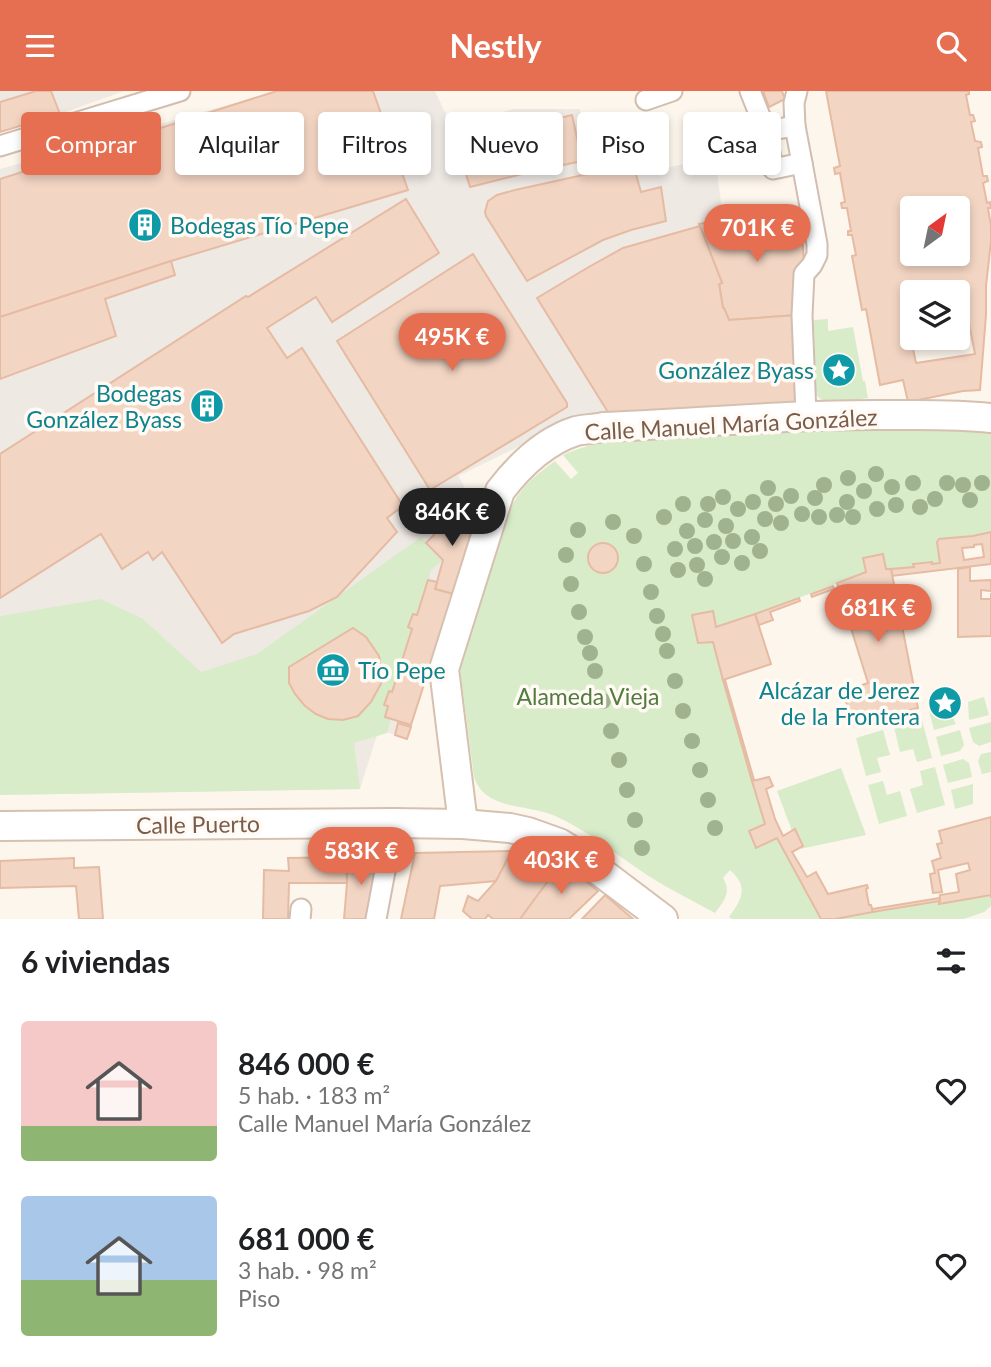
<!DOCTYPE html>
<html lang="es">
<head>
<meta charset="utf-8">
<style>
  body { margin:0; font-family:Lato,sans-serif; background:#f6f6f6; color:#202124; height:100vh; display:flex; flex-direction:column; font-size:26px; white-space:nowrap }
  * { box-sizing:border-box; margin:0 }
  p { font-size:23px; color:#757577 }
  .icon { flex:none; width:38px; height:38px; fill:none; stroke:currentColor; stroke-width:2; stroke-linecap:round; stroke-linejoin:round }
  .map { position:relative; height:828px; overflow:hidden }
  .drawer { display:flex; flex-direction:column; background:#fff; flex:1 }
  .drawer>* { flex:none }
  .guide { position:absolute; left:21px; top:21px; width:950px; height:63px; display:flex; gap:14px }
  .needle { width:46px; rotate:33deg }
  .buttons { position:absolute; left:900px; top:105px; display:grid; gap:14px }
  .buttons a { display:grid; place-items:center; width:70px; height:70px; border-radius:7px; background:#fff; box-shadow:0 4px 10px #0003; font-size:35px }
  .price { position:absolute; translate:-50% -60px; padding:0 16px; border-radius:24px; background:#e76f51; color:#fff; font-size:23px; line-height:46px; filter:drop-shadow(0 2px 4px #0008) }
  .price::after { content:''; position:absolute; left:50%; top:42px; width:21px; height:16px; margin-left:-10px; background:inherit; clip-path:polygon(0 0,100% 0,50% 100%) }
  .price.on { background:#222; color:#fff }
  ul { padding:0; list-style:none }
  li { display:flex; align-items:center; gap:21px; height:175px; padding:0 21px }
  li span { display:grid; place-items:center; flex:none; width:196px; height:140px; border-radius:7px; color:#555 }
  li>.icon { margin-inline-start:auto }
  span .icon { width:84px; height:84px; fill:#fffc; stroke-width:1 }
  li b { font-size:30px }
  h2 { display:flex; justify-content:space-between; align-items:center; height:84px; padding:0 21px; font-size:30px }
  .pill { padding:0 24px; border-radius:7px; background:#fff; box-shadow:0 4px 10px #0003; font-size:24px; line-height:63px }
  .pill.on { background:#e76f51; color:#fff }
  header { display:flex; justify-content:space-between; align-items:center; height:91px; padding:0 21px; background:#e76f51; color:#fff; font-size:32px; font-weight:700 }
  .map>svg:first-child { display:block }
  .industrial { fill:#efe9e4 }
  .green { fill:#d8ecc9 }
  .building { fill:#f3d5c3; stroke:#e6bba3; stroke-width:2; fill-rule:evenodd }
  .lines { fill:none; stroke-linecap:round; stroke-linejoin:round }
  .street-casing { stroke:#d1beb0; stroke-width:23 }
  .secondary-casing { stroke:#d6c0b0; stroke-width:32 }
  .street { stroke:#fff; stroke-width:19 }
  .secondary { stroke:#fff; stroke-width:28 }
  .tree { fill:#a0b28e }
  .labels { text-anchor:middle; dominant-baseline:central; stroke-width:7; stroke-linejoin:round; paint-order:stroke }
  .culture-label { font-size:23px; fill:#0d838f; stroke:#fffaf3; text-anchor:end }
  .street-label { font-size:23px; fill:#7a5c4d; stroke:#fffaf3 }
  .park-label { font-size:23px; fill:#537a41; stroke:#fffaf3 }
</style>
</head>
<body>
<header><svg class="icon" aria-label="menu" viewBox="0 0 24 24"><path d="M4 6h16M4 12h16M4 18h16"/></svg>Nestly<svg class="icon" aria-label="search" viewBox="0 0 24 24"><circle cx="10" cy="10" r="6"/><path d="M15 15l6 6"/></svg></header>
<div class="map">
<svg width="991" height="828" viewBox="0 0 991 828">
  <rect width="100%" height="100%" fill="#fdf6ec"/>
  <g class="industrial">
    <polygon points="0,0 124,0 60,23 0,41"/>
    <polygon points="277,0 435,0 452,36 513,18 580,18 590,94 715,66 723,127 751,124 801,125 798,224 802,314 573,329 458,385 463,393 464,398 479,418 453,503 407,648 380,639 378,641 360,698 0,704 0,78"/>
  </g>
  <g class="green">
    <path d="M828,228V240L853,236L863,290H865L868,307C847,310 816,322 813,292L815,291L814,229Z"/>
    <path d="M809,335L909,337L991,342V441L973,445L939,448L937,451L940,472L932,473V471L913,474L914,476L886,478L882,463L863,467L866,481L775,516L716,536L713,520L693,525L698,552L713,551L723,589L765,733L756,757L777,747L821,828H732L729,826C742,808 749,796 730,779L723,787C732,801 724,810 715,822C692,809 666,797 644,782C614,762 586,738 553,724C525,713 485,719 474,686L460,579L508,422C521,396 532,387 555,370L571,388L578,382L563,364C578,357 594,353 611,349Z"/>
    <polygon points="421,446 443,469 431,479 387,642 354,652 360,698 0,704 0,525 101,508 143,528 201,581 257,563"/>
    <polygon points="984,606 989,624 969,629 968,611"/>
    <polygon points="947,616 956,633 934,639 929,620"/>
    <polygon points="922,629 932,667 917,671 913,658 900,661 894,636"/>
    <polygon points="991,631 991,651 979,655 973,651 969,637"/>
    <polygon points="883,639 890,664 877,667 881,681 866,685 856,647"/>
    <polygon points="960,639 964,654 960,660 941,665 936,646"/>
    <polygon points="991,661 991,681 982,683 978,670 981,663"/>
    <polygon points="963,668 969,672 972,686 948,692 943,674"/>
    <polygon points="935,676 945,714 917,722 910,698 923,694 920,680"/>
    <polygon points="841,677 866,744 800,758 803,754 795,739 792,740 777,700"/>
    <polygon points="883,690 887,704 900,700 907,725 879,733 868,694"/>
    <polygon points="973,693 973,713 955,718 951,699"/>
    <polygon points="991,804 991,815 984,821 964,828 835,828 939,810 940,813"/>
  </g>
  <g class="building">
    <polygon points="36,0 51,0 60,23 0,41 0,11"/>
    <polygon points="277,0 373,0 408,99 171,170 0,226 0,88"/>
    <polygon points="763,0 782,0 785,8 769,16"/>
    <path d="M826,0H969V3L966,4L970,24H973L975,30L971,31L975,50L981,51L982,56L978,57L983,85H987L988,90L983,92L987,112L990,111L991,117H988L991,135V150L986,195V224L980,299L963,300L908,311L903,289L880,294L866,218L862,219L852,165L856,164L852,144H848V140H851L847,117H842L841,112L845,111L840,82L835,83L834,77L840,75ZM912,117H957V163H912ZM912,201H957V229L968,227L975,263L916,272L909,238H912Z"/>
    <polygon points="572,24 582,70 526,82 470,96 452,39 500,26 510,54 523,49 523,47 551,39 548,30"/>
    <polygon points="633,73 641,101 661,96 666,130 631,139 603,149 527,190 486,125 485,121 488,110 497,104 515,99"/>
    <polygon points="406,108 439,162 332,231 316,206 267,237 287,267 302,257 403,415 387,427 397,441 337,506 309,520 234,543 222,552 162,461 153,469 148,461 122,478 101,443 0,507 0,363 246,205 248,206"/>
    <polygon points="751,124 801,125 804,171 801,171 798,224 729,229 724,217 723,217 719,193 722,192 699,133 723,128"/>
    <polygon points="700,135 722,192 719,193 723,217 724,217 729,229 798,224 797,317 611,326 537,207 587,177 623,157"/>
    <polygon points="473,163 567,312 567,316 430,399 337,250"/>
    <polygon points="171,170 175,184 105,208 116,245 0,288 0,226"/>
    <polygon points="460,416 465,416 470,420 470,426 475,429 453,503 435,498 443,469 426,452 448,429 452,432 457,426 457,421"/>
    <path d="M991,441V473L892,485L891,478L914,476L913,473L932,471V473L940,472L937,451L939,448L973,445ZM982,453L984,466L964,469L962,457L974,456V454Z"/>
    <circle cx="603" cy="467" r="15"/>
    <polygon points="883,463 886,478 891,478 918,617 853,634 845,607 860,602 859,595 868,592 837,492 866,481 863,467"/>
    <polygon points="970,476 970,490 991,489 991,500 981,499 981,508 991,508 991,502 991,545 958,546 958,478"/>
    <polygon points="428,489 437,491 435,498 453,503 411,634 385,626 388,615 384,614 389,600 392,601 412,538 408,536 413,523 417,524"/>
    <polygon points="833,495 834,498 812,506 811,503"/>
    <polygon points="799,507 800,510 770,521 773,529 759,534 755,523"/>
    <polygon points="713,520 716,536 755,523 771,573 723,589 713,551 698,552 692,524"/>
    <polygon points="353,537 366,546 379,565 383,589 371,611 358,625 343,629 328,628 316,623 305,615 295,603 289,592 289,576"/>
    <polygon points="723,589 725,589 754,689 752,690"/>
    <polygon points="398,632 411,636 407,648 395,644"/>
    <polygon points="769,686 773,695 766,698 775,728 783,745 795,738 803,755 792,761 807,786 816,781 828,803 867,794 868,797 866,798 869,814 871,814 873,821 835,828 821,828 777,747 756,757 749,740 765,733 752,690"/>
    <polygon points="991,726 991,807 991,804 939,813 940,804 959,801 956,783 970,779 968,772 938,779 942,801 933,802 930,783 935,782 932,770 941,767 937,753 942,752 939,740"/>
    <polygon points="512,760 496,790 440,795 434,828 401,828 415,762"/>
    <polygon points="512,760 562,771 547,790 554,795 523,828 493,828 488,824 485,828 472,828 463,820 468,805 478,810 496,790"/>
    <polygon points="380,765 373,828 344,828 347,792 346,766"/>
    <polygon points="346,766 347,792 289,792 288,828 263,828 264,779 289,780 288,767"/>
    <polygon points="74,767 74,777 99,776 103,828 79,828 76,795 0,797 0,770"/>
    <polygon points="562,771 598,800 569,828 520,828"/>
    <polygon points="605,804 633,828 582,828"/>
    <polygon points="940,807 940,810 873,821 872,818"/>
  </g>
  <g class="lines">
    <g class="street-casing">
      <g id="street">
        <polyline points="750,0 766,40"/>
        <polyline points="646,9 672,0"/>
        <polygon points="795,35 802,72 773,78 766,40"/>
        <polyline points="795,35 794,12 797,0"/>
        <polyline points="0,55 180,0"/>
        <polyline points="802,72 817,153 817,164 812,174 804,183 802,224 806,324"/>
        <polyline points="300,828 301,818"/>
        <polyline points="376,828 394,732"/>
      </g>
    </g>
    <g class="secondary-casing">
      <g id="secondary">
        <path d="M463,733L444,578L500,400C519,375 545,350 576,340C585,338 595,338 603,336C698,332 793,323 889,324C923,324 957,323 991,327"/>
        <polyline points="0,735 394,732 463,733 510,737 528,741 559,752 577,763 663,828"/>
      </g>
    </g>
    <use href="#street" class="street"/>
    <use href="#secondary" class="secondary"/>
  </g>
  <g class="tree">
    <circle cx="876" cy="383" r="8"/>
    <circle cx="848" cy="387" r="8"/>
    <circle cx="913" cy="392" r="8"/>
    <circle cx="947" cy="392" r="8"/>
    <circle cx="982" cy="392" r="8"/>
    <circle cx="824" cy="394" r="8"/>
    <circle cx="963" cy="394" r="8"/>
    <circle cx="892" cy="396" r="8"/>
    <circle cx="768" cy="397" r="8"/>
    <circle cx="864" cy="400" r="8"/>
    <circle cx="791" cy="405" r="8"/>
    <circle cx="723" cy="406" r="8"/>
    <circle cx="815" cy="407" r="8"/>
    <circle cx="935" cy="408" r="8"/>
    <circle cx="970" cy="409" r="8"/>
    <circle cx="753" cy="411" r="8"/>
    <circle cx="847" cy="411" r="8"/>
    <circle cx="683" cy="413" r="8"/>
    <circle cx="708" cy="413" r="8"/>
    <circle cx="776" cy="413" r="8"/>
    <circle cx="896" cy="414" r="8"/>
    <circle cx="920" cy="416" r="8"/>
    <circle cx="738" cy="418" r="8"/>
    <circle cx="877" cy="418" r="8"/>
    <circle cx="802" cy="423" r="8"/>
    <circle cx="837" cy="424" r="8"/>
    <circle cx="664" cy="426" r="8"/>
    <circle cx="819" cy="426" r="8"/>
    <circle cx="853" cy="426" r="8"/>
    <circle cx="765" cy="428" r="8"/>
    <circle cx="705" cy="429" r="8"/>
    <circle cx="613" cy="431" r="8"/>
    <circle cx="781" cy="432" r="8"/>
    <circle cx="726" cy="435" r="8"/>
    <circle cx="578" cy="439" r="8"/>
    <circle cx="687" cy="440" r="8"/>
    <circle cx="634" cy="445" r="8"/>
    <circle cx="752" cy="446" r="8"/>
    <circle cx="733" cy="450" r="8"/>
    <circle cx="714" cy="451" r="8"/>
    <circle cx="695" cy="455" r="8"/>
    <circle cx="675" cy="458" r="8"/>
    <circle cx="760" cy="460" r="8"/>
    <circle cx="566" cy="464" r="8"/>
    <circle cx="722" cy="466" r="8"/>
    <circle cx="742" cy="472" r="8"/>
    <circle cx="644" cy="473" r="8"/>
    <circle cx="697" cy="474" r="8"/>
    <circle cx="678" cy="479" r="8"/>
    <circle cx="705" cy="488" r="8"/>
    <circle cx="571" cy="493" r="8"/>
    <circle cx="651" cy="501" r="8"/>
    <circle cx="579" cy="521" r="8"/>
    <circle cx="657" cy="525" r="8"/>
    <circle cx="663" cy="543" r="8"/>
    <circle cx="585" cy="546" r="8"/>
    <circle cx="667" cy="560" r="8"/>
    <circle cx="590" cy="562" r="8"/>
    <circle cx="595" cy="580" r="8"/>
    <circle cx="675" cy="590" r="8"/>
    <circle cx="603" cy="610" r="8"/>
    <circle cx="683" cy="620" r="8"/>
    <circle cx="611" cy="640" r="8"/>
    <circle cx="692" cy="650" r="8"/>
    <circle cx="619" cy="669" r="8"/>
    <circle cx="700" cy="679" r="8"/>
    <circle cx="627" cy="699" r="8"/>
    <circle cx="708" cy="709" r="8"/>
    <circle cx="635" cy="729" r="8"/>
    <circle cx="715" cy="737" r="8"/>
    <circle cx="642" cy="757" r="8"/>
  </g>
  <defs>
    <g id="building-disc" transform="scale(1.75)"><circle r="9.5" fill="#0f9aa8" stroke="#fffaf3"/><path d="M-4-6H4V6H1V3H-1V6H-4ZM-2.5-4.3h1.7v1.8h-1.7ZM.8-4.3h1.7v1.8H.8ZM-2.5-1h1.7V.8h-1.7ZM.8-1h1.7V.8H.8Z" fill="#fff"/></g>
    <g id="sight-disc" transform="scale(1.75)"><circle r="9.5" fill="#0f9aa8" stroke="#fffaf3"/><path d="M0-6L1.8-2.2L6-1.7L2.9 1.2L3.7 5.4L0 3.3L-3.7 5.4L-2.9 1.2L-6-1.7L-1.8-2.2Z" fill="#fff"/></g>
    <g id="museum-disc" transform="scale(1.75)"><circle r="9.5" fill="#0f9aa8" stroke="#fffaf3"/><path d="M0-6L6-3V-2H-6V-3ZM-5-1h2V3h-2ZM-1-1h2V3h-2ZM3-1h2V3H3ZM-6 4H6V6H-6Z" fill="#fff"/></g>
  </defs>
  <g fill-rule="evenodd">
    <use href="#building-disc" x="145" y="134"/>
    <use href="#sight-disc" x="839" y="279"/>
    <use href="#building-disc" x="207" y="315"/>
    <use href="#museum-disc" x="333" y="579"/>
    <use href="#sight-disc" x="945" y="612"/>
  </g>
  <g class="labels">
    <g class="culture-label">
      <text x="170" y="134" text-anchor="start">Bodegas Tío Pepe</text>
      <text x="814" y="279">González Byass</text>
      <text x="182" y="302">Bodegas<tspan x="182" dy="26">González Byass</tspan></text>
      <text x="358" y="579" text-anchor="start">Tío Pepe</text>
      <text x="920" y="599">Alcázar de Jerez<tspan x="920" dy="26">de la Frontera</tspan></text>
    </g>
    <g class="street-label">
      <text transform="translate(731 333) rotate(-3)">Calle Manuel María González</text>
      <text transform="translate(198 733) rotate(-1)">Calle Puerto</text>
    </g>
    <g class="park-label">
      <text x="588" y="605">Alameda Vieja</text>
    </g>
  </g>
</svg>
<div class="buttons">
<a><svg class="needle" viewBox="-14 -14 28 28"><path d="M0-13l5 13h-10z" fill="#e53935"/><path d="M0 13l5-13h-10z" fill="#757577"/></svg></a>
<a><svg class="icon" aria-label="layers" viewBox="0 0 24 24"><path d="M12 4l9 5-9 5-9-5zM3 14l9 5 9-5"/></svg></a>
</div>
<b class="price" style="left:757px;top:173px">701K €</b>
<b class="price" style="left:452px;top:282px">495K €</b>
<b class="price on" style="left:452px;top:457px">846K €</b>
<b class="price" style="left:878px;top:553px">681K €</b>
<b class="price" style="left:361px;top:796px">583K €</b>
<b class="price" style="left:561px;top:805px">403K €</b>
<div class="guide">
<a class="pill on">Comprar</a>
<a class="pill">Alquilar</a>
<a class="pill">Filtros</a>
<a class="pill">Nuevo</a>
<a class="pill">Piso</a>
<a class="pill">Casa</a>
</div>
</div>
<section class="drawer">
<h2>6 viviendas<svg class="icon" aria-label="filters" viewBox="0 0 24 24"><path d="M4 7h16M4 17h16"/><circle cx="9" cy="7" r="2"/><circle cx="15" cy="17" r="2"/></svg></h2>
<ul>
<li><span style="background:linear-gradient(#f6c9c9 75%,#8fb573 0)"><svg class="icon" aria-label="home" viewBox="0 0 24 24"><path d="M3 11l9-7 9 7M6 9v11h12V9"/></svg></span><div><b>846 000 €</b><p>5 hab. · 183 m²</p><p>Calle Manuel María González</p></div><svg class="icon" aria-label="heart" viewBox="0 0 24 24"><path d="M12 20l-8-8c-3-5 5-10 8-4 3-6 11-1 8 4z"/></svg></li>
<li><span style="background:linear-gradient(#a9c7e8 60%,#8fb573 0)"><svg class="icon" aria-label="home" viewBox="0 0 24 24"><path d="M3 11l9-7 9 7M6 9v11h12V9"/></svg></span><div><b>681 000 €</b><p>3 hab. · 98 m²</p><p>Piso</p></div><svg class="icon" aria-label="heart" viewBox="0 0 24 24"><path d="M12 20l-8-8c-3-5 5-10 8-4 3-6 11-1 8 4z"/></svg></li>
</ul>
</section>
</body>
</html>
